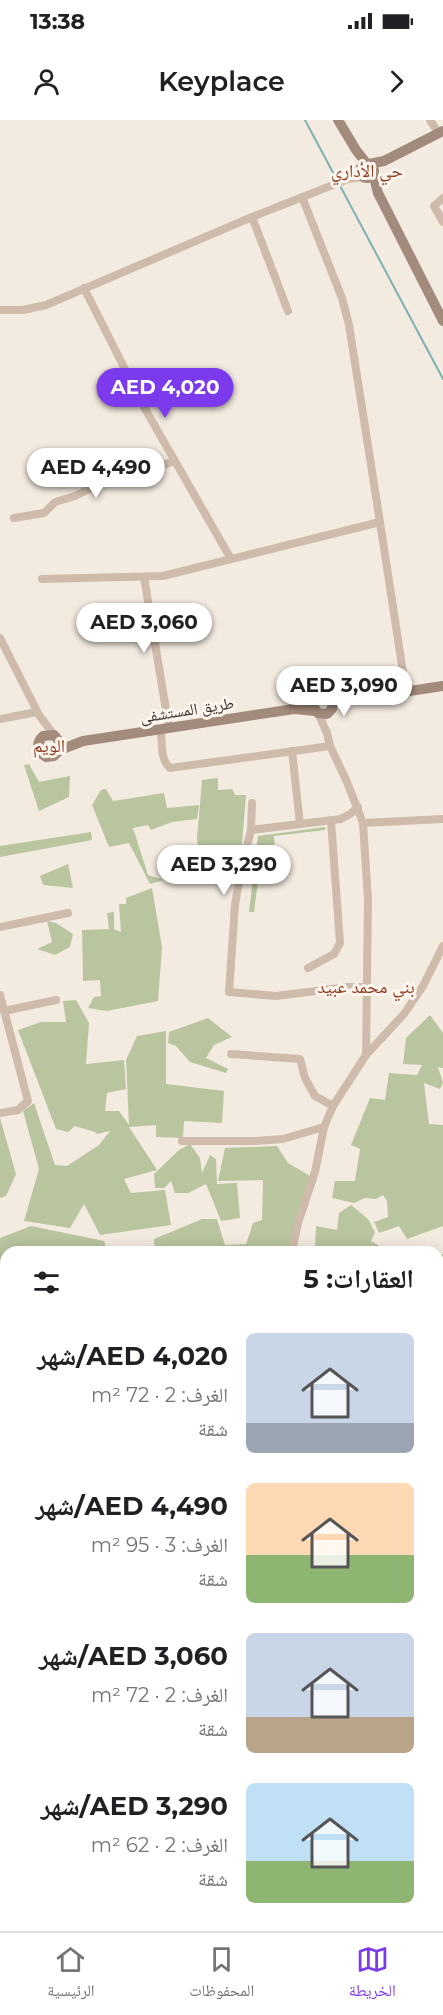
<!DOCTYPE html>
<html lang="ar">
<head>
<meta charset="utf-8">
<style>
  body { margin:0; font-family:Montserrat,"Noto Naskh Arabic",sans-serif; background:#f6f6f6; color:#202124; direction:rtl; height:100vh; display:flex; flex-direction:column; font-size:22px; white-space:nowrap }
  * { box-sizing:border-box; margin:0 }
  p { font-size:20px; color:#757577 }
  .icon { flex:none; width:33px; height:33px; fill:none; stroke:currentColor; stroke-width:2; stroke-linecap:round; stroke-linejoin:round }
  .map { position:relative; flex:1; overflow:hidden; direction:ltr }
  .drawer { position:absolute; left:0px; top:1126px; width:444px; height:686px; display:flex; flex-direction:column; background:#fff; border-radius:18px 18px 0 0; box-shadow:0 3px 15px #0003; direction:rtl }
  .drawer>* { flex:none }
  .price { position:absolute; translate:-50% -51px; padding:0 14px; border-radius:21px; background:#fff; color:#222; font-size:20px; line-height:39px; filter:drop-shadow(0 2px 3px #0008) }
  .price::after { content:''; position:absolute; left:50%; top:36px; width:18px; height:14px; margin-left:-9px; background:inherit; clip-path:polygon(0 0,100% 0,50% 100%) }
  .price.active { background:#7c3aed; color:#fff }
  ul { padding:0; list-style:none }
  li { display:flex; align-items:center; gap:18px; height:150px; padding:0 30px }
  li span { display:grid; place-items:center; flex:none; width:168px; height:120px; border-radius:9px; color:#555 }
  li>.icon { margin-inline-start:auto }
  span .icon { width:72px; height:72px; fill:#fffc; stroke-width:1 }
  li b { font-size:26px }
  h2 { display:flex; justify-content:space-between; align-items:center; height:72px; padding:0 30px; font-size:26px }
  .status { display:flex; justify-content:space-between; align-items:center; height:42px; padding:0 30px; background:#fff; direction:ltr }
  .status svg { height:16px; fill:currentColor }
  header { display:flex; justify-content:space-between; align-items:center; height:78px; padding:0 30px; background:#fff; font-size:27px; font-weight:600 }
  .menu { display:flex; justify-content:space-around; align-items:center; height:84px; border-top:2px solid #e0e0e0; background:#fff; font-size:16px; color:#757577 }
  .menu a { display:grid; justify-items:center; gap:3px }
  .menu .active { color:#7c3aed }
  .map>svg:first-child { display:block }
  .green { fill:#b8c59f }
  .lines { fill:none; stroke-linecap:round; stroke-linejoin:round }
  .stream { stroke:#7db1b3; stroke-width:2 }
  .street { stroke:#cebbab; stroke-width:8 }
  .secondary { stroke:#a28a7c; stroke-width:10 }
  .labels { text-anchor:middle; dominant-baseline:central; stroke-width:6; stroke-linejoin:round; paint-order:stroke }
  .street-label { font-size:16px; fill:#3b302a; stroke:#fbf5ed }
  .neighbourhood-label { font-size:18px; fill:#8f3a1f; stroke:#fbf5ed }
</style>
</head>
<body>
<div class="status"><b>13:38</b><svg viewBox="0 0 49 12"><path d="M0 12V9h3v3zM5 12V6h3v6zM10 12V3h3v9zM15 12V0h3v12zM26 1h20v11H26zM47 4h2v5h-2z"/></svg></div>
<header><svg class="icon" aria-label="forward" viewBox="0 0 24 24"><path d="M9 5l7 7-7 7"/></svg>Keyplace<svg class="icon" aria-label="person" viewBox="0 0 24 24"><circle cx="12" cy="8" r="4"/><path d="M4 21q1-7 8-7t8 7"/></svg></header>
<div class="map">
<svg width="443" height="1811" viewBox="0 0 443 1811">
  <rect width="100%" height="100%" fill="#f4ebe0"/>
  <g class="green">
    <polygon points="29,644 39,662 70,656 69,677 39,691 24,645"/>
    <polygon points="218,658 218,670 232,669 235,675 246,675 241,736 217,739 215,730 205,733 207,743 200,744 197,718 202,660"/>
    <polygon points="106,669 113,681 164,673 167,688 199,685 197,699 172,702 151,710 148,705 133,708 148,755 164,760 150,764 129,723 109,727 92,685 101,670"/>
    <polygon points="325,707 325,710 274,716 276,744 260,745 254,792 249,792 258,716"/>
    <polygon points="91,712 92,720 0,737 0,726"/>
    <polygon points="68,744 73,768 43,765 40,756"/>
    <polygon points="152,768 162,827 158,881 107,891 88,888 94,877 101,876 100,860 83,861 82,810 109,809 107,793 114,792 114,809 121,812 119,784 126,784 126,778"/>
    <polygon points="47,801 56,803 73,814 70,827 55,835 37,829 52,822"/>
    <polygon points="76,880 89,903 86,944 124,940 126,969 107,973 105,991 119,991 129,1005 126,940 137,916 166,911 166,964 224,971 222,1003 184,1001 183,1018 156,1017 156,1005 129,1007 157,1050 124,1059 131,1073 165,1070 171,1105 100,1115 84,1084 70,1108 24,1101 39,1049 23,991 34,983 55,1045 67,1046 99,1025 110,1011 97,1014 95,1012 75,1006 68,1012 56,1009 18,910 41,902 66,902 63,881"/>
    <polygon points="430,895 443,913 443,948 438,947 443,963 440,969 424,963 429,1004 443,1005 443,1106 407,1119 399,1106 379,1113 374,1102 388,1097 387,1081 383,1075 376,1079 365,1078 354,1083 332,1078 335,1061 355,1061 360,1029 351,1025 370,978 385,980 389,953 417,955 422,945 403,944 406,918"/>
    <polygon points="208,898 232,917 214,925 206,938 228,949 226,953 190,942 176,926 168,923 169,912"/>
    <polygon points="0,998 16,1054 6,1076 0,1078"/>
    <polygon points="190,1024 200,1038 202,1053 210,1035 216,1039 217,1064 237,1063 240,1098 221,1101 206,1064 188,1073 175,1073 171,1061 164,1068 155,1068 154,1054 179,1030"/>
    <polygon points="277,1026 288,1043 312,1057 292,1132 155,1132 154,1119 202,1099 217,1099 225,1125 246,1124 253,1103 262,1100 263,1060 218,1061 225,1028"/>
    <polygon points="351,1085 368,1099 375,1112 371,1121 388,1131 400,1126 406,1132 303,1132 303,1129 315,1129 316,1106 337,1110 339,1093"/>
    <polygon points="31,1106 104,1121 108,1132 6,1132 6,1243 0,1239 0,1118"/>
    <polygon points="443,1134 443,1192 438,1194 438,1135"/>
    <polygon points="438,1326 443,1326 443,1443 438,1446"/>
    <polygon points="438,1532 443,1532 443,1646 438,1631"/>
    <polygon points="6,1713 6,1772 0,1771 0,1717"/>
    <polygon points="0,1780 6,1781 6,1806 105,1809 106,1806 140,1806 140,1811 0,1811"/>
    <polygon points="267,1806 319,1806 320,1811 269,1811"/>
  </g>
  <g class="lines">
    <polyline class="stream" points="305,0 443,259"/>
    <g class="street">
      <polyline points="430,0 439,14"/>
      <polyline points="302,77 342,178 349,205 380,402"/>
      <polyline points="443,78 434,86 443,102"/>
      <polyline points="252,97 288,191"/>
      <polyline points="84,168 144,287 231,439"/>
      <polyline points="0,190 23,190 46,185 252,97 348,59 363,57"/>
      <polyline points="14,398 44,393 55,382 75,376 121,353 161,346 174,341"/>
      <polyline points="144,457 169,608"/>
      <polyline points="42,459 163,456 380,402 406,572"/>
      <polyline points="0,518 39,595 54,615"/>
      <polyline points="318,593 327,613 330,626 347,662 363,703 368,780 366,935"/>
      <polyline points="0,599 37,592"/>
      <path d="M161,609C162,621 160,640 170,648L330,626"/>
      <polyline points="292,631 300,704"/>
      <polyline points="252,683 251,710 240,754 235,785 229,872 276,876 348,867 366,867"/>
      <polyline points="363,703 443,699"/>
      <polyline points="251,710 341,699 350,694 358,687"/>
      <polyline points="0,807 68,793"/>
      <polyline points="308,848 334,834 340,823 331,701"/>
      <polyline points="0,875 28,981 18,990 0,993"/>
      <polyline points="4,891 56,880"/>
      <polyline points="231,934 300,939 305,958 315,976 333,986"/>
      <polyline points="182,1021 255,1021 283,1019 324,1007 333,986 366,935 404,894 423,866 443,826"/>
      <polyline points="292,1132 298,1103 315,1052 324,1007"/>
      <polyline points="438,1196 443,1195"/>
      <polyline points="216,1806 222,1811"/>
    </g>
    <g class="secondary">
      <polyline points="338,0 356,30 367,44"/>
      <polyline points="369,44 384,41 443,11"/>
      <circle cx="367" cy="51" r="7"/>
      <polyline points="373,53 378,73 443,201"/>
      <polyline points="330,577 357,579 443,566"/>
      <path d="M297,587C309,582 321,569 332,580V589L327,594L318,593L313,586L314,579"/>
      <path d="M60,630V622L54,615L43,616C37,622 37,628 42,634L46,637L54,636L60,630L83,621L294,589L315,591"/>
      <polyline points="438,1493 443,1489"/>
      <polyline points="350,1806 352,1811"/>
    </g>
  </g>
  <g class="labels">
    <g class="street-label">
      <text transform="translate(187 590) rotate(-9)">طريق المستشفى</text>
    </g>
    <g class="neighbourhood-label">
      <text x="367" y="51">حي الأداري</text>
      <text x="49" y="626">الويم</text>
      <text x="366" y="867">بني محمد عبيد</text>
    </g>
  </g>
</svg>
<b class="price active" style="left:165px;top:299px">AED 4,020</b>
<b class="price" style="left:96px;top:379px">AED 4,490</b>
<b class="price" style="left:144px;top:534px">AED 3,060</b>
<b class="price" style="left:344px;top:597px">AED 3,090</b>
<b class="price" style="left:224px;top:776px">AED 3,290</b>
<section class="drawer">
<h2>العقارات: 5<svg class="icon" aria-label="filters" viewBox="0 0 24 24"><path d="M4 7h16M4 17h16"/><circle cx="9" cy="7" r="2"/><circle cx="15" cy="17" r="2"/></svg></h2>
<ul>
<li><span style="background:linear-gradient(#c9d6e8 75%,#9aa5b1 0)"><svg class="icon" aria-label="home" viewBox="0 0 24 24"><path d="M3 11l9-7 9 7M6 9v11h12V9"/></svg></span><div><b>AED 4,020/شهر</b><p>الغرف: 2 · 72 m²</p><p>شقة</p></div></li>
<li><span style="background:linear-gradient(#ffd9b3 60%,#8fb573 0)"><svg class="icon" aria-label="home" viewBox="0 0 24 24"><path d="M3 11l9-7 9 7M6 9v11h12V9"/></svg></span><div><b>AED 4,490/شهر</b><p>الغرف: 3 · 95 m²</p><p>شقة</p></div></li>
<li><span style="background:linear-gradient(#c9d6e8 70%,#b9a48a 0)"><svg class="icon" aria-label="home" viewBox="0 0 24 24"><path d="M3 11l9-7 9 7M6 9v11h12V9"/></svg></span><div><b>AED 3,060/شهر</b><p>الغرف: 2 · 72 m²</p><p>شقة</p></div></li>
<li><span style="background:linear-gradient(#bfe0f5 65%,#8fb573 0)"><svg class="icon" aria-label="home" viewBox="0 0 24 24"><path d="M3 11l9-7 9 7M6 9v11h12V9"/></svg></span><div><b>AED 3,290/شهر</b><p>الغرف: 2 · 62 m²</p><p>شقة</p></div></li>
</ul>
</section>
</div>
<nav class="menu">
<a class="active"><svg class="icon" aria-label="map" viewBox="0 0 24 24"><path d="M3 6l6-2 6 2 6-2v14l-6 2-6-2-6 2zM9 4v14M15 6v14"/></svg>الخريطة</a>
<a><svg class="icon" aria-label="saved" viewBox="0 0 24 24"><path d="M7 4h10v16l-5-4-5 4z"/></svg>المحفوظات</a>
<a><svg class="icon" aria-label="home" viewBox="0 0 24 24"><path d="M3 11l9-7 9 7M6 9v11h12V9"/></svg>الرئيسية</a>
</nav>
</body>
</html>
